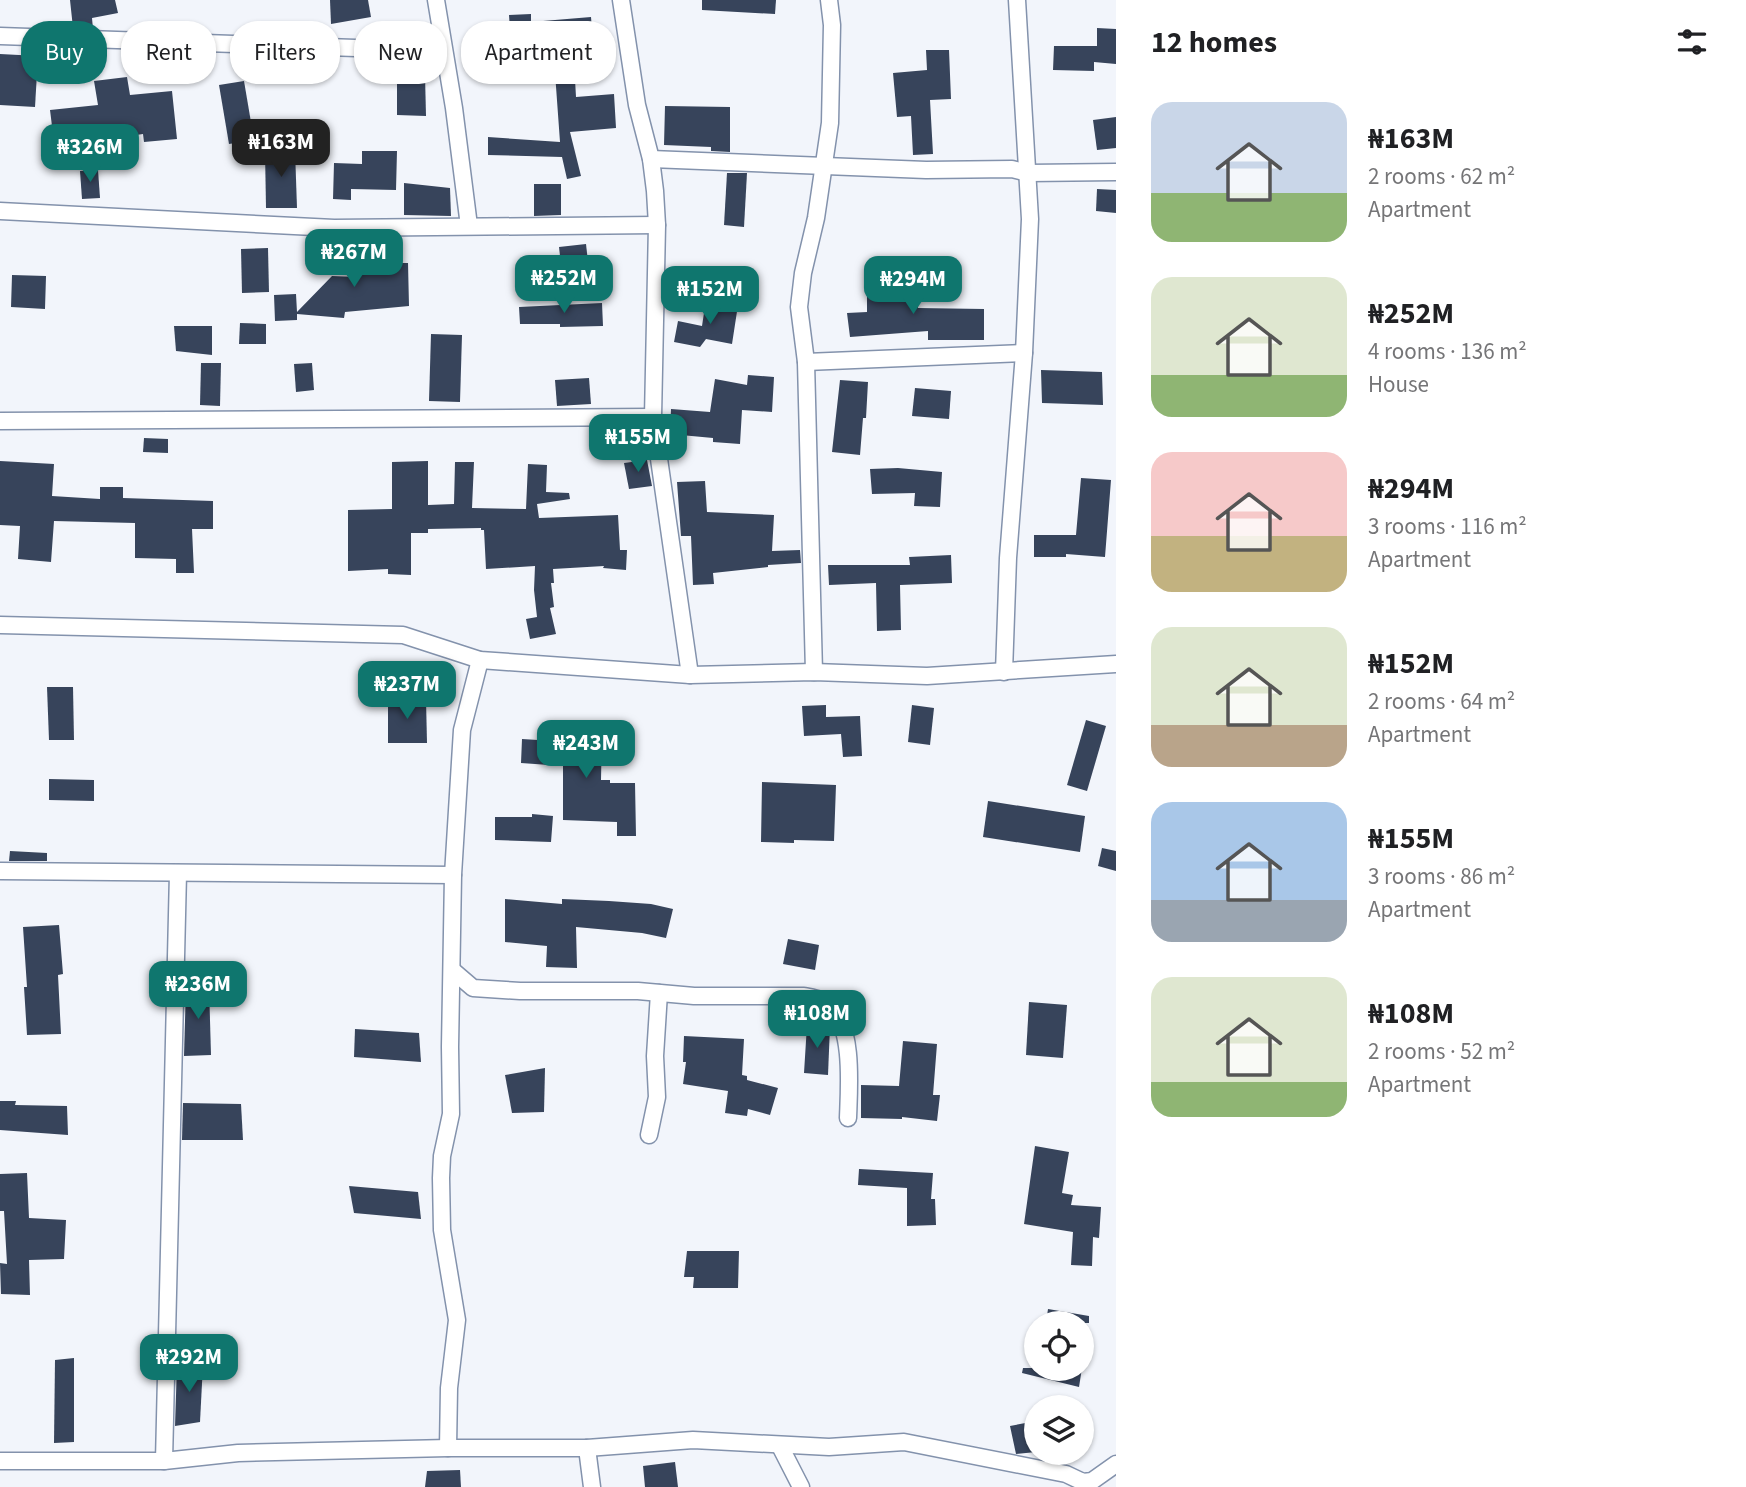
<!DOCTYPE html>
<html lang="en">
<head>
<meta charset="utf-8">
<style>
  body { margin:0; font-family:"Source Sans 3",sans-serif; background:#f6f6f6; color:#202124; height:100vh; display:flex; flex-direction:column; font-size:26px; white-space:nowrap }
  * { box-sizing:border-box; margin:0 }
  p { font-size:23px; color:#757577 }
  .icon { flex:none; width:38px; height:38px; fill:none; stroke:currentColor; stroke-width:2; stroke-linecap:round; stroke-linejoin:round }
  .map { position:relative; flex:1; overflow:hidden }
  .sheet { display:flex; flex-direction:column; background:#fff; width:630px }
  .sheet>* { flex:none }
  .hud { position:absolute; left:21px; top:21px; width:665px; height:63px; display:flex; gap:14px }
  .controls { position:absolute; left:1024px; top:1311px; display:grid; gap:14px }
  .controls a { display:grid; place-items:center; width:70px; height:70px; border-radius:50%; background:#fff; box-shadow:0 2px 5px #0004; font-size:35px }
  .price { position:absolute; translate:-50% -60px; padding:0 16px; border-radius:14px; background:#0f766e; color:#fff; font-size:23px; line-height:46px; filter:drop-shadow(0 2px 4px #0008) }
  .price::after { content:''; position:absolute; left:50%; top:42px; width:21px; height:16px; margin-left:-10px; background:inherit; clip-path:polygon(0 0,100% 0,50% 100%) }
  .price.selected { background:#222; color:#fff }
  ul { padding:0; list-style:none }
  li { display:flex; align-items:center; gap:21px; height:175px; padding:0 35px }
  li span { display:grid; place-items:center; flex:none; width:196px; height:140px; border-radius:21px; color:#555 }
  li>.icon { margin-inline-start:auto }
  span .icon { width:84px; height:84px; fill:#fffc; stroke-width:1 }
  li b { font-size:30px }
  h2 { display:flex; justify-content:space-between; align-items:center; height:84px; padding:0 35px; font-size:30px }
  .pill { padding:0 24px; border-radius:28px; background:#fff; box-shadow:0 2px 5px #0004; font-size:24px; line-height:63px }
  .pill.selected { background:#0f766e; color:#fff }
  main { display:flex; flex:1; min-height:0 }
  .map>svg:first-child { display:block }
  .building { fill:#37445b }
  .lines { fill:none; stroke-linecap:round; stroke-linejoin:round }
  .minor-casing { stroke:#8392ac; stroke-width:19 }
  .minor { stroke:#fff; stroke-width:16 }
</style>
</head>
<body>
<main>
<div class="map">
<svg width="1116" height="1487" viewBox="0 0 1116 1487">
  <rect width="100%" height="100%" fill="#f2f5fb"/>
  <g class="building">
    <polygon points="70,0 115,0 118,13 92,18 93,29 73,28"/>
    <polygon points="330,0 368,0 371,17 331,24"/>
    <polygon points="702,0 776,0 775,14 702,10"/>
    <polygon points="531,14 531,22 591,17 593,42 573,44 576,97 614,94 616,128 570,132 581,176 567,179 562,157 488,155 488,137 560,142 553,45 546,46 545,43 511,45 509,15"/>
    <polygon points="1097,28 1116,29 1116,64 1094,62 1094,71 1053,70 1054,46 1097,46"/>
    <polygon points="926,50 949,50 951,99 930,100 933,154 913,155 911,116 897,117 893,73 927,70"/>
    <polygon points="0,54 38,56 35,107 0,105"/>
    <polygon points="397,75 425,75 426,116 397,115"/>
    <polygon points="127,77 130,95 172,91 177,139 144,142 143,134 102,140 101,130 53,134 50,110 98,105 94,81"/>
    <polygon points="244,81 254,140 229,144 219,85"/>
    <polygon points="665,106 730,107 730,152 711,151 711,147 664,145"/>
    <polygon points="1116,117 1116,148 1097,150 1093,120"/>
    <polygon points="295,150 297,208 266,208 265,151"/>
    <polygon points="362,151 397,151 396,190 351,189 351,200 333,199 334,163 362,164"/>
    <polygon points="98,170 100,198 82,199 80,171"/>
    <polygon points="727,173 747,173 744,227 724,225"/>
    <polygon points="404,183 450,188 451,216 404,215"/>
    <polygon points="534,184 561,184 561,215 534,216"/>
    <polygon points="1097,189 1116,190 1116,213 1096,211"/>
    <polygon points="586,244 590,279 563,282 559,247"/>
    <polygon points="384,246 385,263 408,263 409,306 345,312 344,318 297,314 297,320 275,321 274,295 296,294 297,312 332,276 356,277 354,247"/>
    <polygon points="268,248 269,292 242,293 241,249"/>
    <polygon points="12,275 46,276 45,309 11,307"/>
    <polygon points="867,283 918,284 918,308 984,309 984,340 928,340 928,331 850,337 847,313 867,312"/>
    <polygon points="706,300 738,305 732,344 706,339 700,347 674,342 678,321 702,326"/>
    <polygon points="602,303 603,326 560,327 560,324 520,324 519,307"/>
    <polygon points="240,323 266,324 266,344 239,344"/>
    <polygon points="174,326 212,326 212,355 176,351"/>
    <polygon points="431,334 462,335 460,402 429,401"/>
    <polygon points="201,363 221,363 220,406 200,405"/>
    <polygon points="312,363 314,390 296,392 294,364"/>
    <polygon points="1041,370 1102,372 1103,405 1042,403"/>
    <polygon points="748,375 774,377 772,412 742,410 740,444 713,442 713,438 670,434 671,409 710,412 715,379 747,385"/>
    <polygon points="589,378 591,404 557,406 555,380"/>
    <polygon points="840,380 868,382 866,418 863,418 860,455 832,452"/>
    <polygon points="915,388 951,391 949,419 912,416"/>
    <polygon points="144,438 168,439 168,453 143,452"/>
    <polygon points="647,460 652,486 629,489 624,463"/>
    <polygon points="0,461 54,464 52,496 100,499 100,487 123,487 123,498 213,501 213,529 192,529 194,573 176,573 176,559 135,558 135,523 54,521 51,562 18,559 20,526 0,525"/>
    <polygon points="428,461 428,505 454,504 455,462 474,462 472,508 526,509 528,464 547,465 546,492 569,493 570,499 537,504 539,518 618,515 620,550 627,550 626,570 603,568 604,566 553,569 554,583 551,583 554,607 550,608 556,634 530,639 526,619 537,617 534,590 535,566 486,569 484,530 481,530 481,528 428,529 428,533 411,533 411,575 388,574 388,569 348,571 348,510 392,509 392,462"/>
    <polygon points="898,468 942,472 940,507 914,506 915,493 872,494 870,469"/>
    <polygon points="1081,478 1111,480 1105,557 1066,554 1066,557 1034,557 1034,535 1076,535"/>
    <polygon points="705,481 707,512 774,515 772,551 800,550 801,563 768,565 768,567 713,573 714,584 693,585 691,536 681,536 677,482"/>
    <polygon points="951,555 952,583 900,585 901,630 877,631 876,583 829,585 828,565 910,565 909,557"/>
    <polygon points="47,687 73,687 74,740 49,740"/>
    <polygon points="388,699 426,699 427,743 388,743"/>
    <polygon points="826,705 826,717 860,716 862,756 843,757 841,734 804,736 802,706"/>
    <polygon points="912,705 934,708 930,745 908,742"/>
    <polygon points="1086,720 1106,726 1087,791 1067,785"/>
    <polygon points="570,727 602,729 601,780 610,780 610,783 635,783 636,836 617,836 617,822 563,820 563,766 521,763 522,739 570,742"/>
    <polygon points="49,779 94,780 94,801 49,800"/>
    <polygon points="762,782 836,785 834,841 794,840 794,843 761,842"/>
    <polygon points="988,801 1085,816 1080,852 983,837"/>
    <polygon points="532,814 553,816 551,842 495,840 495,817 532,817"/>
    <polygon points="1102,848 1116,851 1116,871 1098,866"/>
    <polygon points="10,851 47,853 47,861 9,861"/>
    <polygon points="505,899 562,904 562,899 609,901 651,904 673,909 666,938 642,933 576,927 577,968 546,967 547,946 505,942"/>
    <polygon points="59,925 63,974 58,975 61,1034 27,1035 24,987 27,987 23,927"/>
    <polygon points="788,939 819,945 815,970 783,964"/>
    <polygon points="209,985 211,1055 184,1056 186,986"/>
    <polygon points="1029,1002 1067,1005 1063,1058 1026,1055"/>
    <polygon points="807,1025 830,1026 828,1075 804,1073"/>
    <polygon points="355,1029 419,1033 421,1062 354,1057"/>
    <polygon points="684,1036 744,1039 742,1075 747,1076 747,1080 778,1088 770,1115 748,1109 747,1116 725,1113 728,1091 683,1084 686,1062 683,1062"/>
    <polygon points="903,1041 937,1044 933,1095 940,1095 937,1121 902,1117 902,1119 861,1118 861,1085 899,1086"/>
    <polygon points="545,1068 544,1112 512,1113 505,1075"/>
    <polygon points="0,1101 16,1101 15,1105 67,1106 68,1135 0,1130"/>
    <polygon points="183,1103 241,1104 243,1140 182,1140"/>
    <polygon points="1035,1146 1069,1152 1062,1193 1073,1195 1071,1205 1101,1207 1099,1238 1093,1237 1092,1266 1071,1265 1073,1232 1024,1224"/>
    <polygon points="859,1169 933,1173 931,1199 935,1199 936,1225 907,1226 907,1188 858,1185"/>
    <polygon points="27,1173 29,1218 66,1220 64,1259 29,1260 30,1295 1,1294 0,1263 7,1264 4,1211 0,1211 0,1174"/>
    <polygon points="349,1186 418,1192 421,1219 354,1213"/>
    <polygon points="687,1251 739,1251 738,1288 693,1288 694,1277 684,1277"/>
    <polygon points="1048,1309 1089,1316 1089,1323 1046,1323"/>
    <polygon points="74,1358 74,1442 54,1443 55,1360"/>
    <polygon points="177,1364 203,1364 200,1422 175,1426"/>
    <polygon points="1023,1368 1082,1368 1079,1387 1022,1373"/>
    <polygon points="1036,1421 1036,1452 1016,1454 1010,1426"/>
    <polygon points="675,1462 678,1487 645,1487 643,1466"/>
    <polygon points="460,1470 461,1487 425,1487 427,1471"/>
  </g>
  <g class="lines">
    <g class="minor-casing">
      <g id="minor">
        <polyline points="436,0 454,108 469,226"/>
        <polyline points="621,0 637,105 651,159 655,191 657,225 653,417 690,675"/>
        <polyline points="0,36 443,51"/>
        <polyline points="651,159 926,170 1012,169 1028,173 1116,172"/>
        <polyline points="0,211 334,228 657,225"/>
        <polyline points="806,362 1024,353"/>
        <polyline points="0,421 653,417"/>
        <polyline points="0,625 403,635 480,660 690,675 814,672 927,676 1116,664"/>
        <polyline points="814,672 806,362 799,307 803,273 816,218 830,123 832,25 829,0"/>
        <polyline points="1004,672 1008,558 1024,353 1030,219 1017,0"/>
        <polyline points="0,871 453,875"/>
        <path d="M452,970L473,988L520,991H638L694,996H804C813,998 823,999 830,1006C854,1027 849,1088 848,1118"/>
        <polyline points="649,1135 657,1097 655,1056 659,993"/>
        <polyline points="780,1446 801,1487"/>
        <polyline points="448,1448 449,1388 457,1320 442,1230 441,1178 442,1156 451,1114 450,1047 453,875 462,730 480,660"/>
        <polyline points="587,1448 592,1487"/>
        <polyline points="0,1461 164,1461 238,1453 448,1448 587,1448 693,1440 829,1447 904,1442 1066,1474 1083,1482 1092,1481 1116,1464"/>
        <polyline points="164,1461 178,873"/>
      </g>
    </g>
    <use href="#minor" class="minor"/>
  </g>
</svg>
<div class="controls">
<a><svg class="icon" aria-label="locate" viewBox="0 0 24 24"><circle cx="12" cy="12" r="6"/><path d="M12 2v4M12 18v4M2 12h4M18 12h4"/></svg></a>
<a><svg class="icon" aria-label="layers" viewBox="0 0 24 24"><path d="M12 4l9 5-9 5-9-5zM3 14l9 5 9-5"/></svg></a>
</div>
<b class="price selected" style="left:281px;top:179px">₦163M</b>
<b class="price" style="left:90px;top:184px">₦326M</b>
<b class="price" style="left:354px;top:289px">₦267M</b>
<b class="price" style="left:564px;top:315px">₦252M</b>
<b class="price" style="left:913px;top:316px">₦294M</b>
<b class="price" style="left:710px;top:326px">₦152M</b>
<b class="price" style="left:638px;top:474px">₦155M</b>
<b class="price" style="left:407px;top:721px">₦237M</b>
<b class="price" style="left:586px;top:780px">₦243M</b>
<b class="price" style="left:198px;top:1021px">₦236M</b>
<b class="price" style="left:817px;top:1050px">₦108M</b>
<b class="price" style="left:189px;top:1394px">₦292M</b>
<div class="hud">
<a class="pill selected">Buy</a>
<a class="pill">Rent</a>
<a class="pill">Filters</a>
<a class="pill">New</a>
<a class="pill">Apartment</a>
</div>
</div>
<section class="sheet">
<h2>12 homes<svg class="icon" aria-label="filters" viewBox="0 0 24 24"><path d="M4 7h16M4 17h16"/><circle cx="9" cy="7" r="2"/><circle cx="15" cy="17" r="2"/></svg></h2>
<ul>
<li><span style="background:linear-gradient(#c9d6e8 65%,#8fb573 0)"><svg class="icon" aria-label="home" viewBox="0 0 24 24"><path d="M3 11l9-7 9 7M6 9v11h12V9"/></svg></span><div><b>₦163M</b><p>2 rooms · 62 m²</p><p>Apartment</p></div></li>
<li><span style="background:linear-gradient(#dfe7d0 70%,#8fb573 0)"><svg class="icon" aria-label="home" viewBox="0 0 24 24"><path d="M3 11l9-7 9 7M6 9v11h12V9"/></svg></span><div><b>₦252M</b><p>4 rooms · 136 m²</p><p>House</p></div></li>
<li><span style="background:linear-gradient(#f6c9c9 60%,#c2b280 0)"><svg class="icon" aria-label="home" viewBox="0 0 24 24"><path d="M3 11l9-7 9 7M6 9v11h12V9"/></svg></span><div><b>₦294M</b><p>3 rooms · 116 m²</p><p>Apartment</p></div></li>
<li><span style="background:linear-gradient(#dfe7d0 70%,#b9a48a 0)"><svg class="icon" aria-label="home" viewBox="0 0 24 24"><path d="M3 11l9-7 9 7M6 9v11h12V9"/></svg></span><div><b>₦152M</b><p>2 rooms · 64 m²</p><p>Apartment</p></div></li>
<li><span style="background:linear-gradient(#a9c7e8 70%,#9aa5b1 0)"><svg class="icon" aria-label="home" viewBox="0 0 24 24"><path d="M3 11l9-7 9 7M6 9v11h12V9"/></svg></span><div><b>₦155M</b><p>3 rooms · 86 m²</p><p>Apartment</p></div></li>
<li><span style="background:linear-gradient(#dfe7d0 75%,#8fb573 0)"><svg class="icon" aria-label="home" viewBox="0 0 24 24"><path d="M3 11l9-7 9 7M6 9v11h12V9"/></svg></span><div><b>₦108M</b><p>2 rooms · 52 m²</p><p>Apartment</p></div></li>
</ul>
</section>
</main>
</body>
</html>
